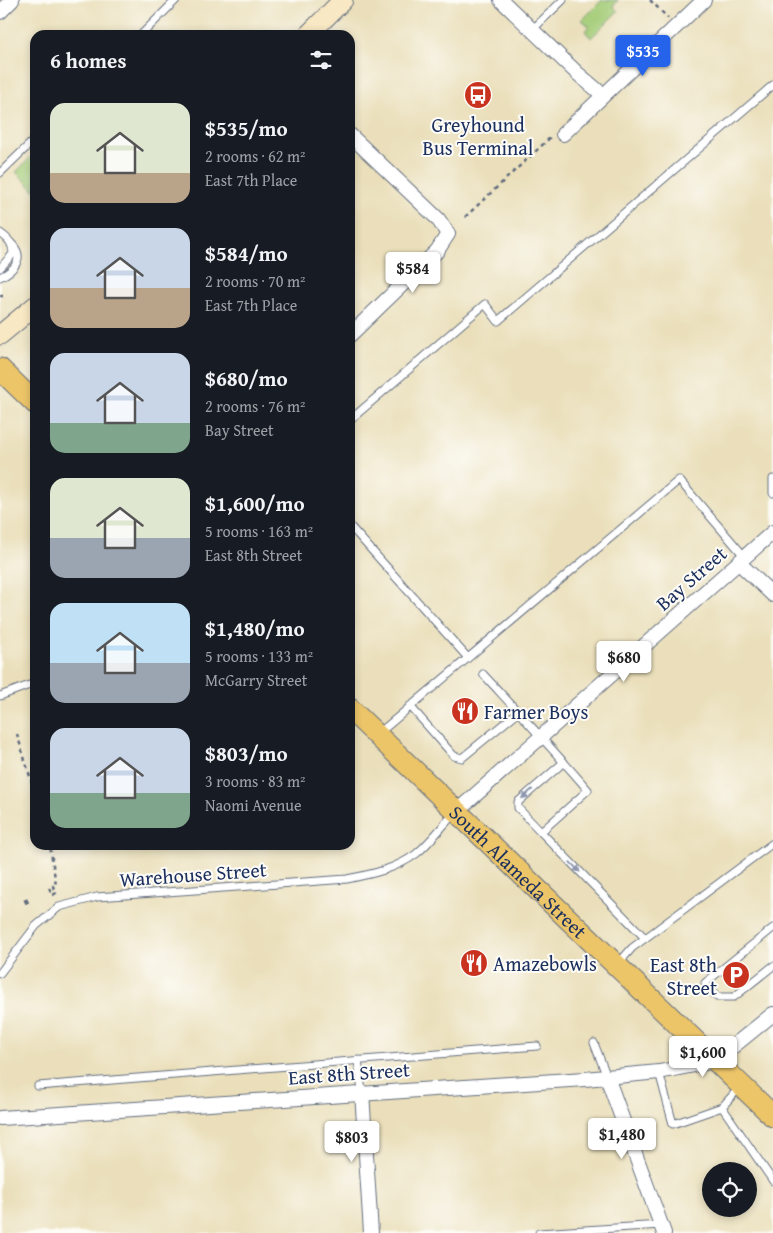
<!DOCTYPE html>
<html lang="en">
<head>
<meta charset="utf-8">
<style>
  body { margin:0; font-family:"Gentium Book Plus",serif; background:#242831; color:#f1f3f6; height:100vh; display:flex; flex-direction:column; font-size:19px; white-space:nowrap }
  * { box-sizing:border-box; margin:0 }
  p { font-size:16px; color:#9ea1a6 }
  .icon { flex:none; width:28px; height:28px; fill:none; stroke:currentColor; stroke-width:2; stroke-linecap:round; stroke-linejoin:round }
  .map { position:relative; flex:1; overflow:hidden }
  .panel { position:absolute; left:30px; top:30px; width:325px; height:820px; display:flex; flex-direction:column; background:#171b24; border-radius:15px; box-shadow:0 2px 8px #0003 }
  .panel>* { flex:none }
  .tools { position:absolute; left:702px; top:1162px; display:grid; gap:10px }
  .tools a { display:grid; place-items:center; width:55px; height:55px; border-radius:50%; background:#171b24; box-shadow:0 2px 8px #0003; font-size:25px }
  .price { position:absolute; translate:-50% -42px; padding:0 11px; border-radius:5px; background:#fff; color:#222; font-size:16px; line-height:32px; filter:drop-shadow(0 1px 2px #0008) }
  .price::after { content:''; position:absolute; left:50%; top:30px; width:15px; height:11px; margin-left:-8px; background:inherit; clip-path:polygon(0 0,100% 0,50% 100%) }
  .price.on { background:#2563eb; color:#fff }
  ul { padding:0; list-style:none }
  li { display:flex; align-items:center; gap:15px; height:125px; padding:0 20px }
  li span { display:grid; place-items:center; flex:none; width:140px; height:100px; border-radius:15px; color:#555 }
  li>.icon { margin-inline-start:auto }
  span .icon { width:60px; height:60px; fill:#fffc; stroke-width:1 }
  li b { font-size:21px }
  h2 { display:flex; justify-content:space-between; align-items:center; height:60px; padding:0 20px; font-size:21px }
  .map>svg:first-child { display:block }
  .green { fill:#a4cc78; stroke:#607e6b }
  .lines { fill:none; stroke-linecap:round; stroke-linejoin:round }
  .lane-casing { stroke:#636d7e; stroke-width:9 }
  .street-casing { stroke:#636d7e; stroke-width:16 }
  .secondary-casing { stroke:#636d7e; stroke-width:21 }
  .primary-casing { stroke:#636d7e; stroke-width:23 }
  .path { stroke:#636d7e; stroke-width:2.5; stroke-dasharray:4 4; stroke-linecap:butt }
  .lane { stroke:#fff; stroke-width:7 }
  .street { stroke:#fff; stroke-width:14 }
  .secondary { stroke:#f8e8c3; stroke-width:19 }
  .primary { stroke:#edc569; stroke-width:21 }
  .oneway { fill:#8d97ae }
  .labels { text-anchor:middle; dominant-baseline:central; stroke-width:4; stroke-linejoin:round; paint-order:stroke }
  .poi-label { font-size:20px; fill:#1b2f5e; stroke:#fdfcf7; text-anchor:start }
  .street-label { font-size:20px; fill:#1b2f5e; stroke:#fdfcf7 }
</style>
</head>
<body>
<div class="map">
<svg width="773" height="1233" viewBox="0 0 773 1233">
  <rect width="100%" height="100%" fill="#fdfcf7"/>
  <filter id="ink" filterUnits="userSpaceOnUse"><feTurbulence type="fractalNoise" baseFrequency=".02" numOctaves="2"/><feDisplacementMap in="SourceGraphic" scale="10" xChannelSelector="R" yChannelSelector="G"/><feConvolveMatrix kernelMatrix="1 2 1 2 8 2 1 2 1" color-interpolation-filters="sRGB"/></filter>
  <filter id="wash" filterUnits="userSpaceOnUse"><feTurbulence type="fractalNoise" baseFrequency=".0096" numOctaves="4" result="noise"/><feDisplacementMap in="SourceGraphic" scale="20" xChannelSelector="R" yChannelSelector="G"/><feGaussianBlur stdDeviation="1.12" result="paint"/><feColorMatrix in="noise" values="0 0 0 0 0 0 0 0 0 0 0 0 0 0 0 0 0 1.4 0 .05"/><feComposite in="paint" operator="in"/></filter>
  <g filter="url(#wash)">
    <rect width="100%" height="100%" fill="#eadfba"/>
    <g class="green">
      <polygon points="602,0 618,0 613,6 618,11 591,38 585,31 589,26 582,20"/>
      <polygon points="35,153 35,191 16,172"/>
    </g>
  </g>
  <g filter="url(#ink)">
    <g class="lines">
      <g class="lane-casing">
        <g id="lane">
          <polyline points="532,30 563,0"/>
          <polyline points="141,35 176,0"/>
          <polyline points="0,173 35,139"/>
          <path d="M0,233C9,239 13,244 13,254L0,268"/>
          <path d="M0,277C15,270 26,257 11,243"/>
          <polyline points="350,420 485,304 498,321 773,85"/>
          <polyline points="773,479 773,493"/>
          <polyline points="350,526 468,658"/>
          <path d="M483,674C518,712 554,750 588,790L541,832L518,808V802L564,762"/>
          <polyline points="0,696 35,683"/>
          <polyline points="410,706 454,756 462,758 518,712"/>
          <polyline points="379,733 679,480 745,557"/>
          <polyline points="541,832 645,938"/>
          <polyline points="773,928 705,983 717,997 734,997 773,966"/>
          <polyline points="618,964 632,948 773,843"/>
          <path d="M0,973L36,926L59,907L97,897L347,879C372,874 396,869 416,854C430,843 442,826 454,814"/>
          <polyline points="594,1043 607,1077"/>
          <polyline points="358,1060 362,1092"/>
          <polyline points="659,1072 673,1124 722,1107 773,1181"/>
          <polyline points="38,1086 537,1046"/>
          <polyline points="722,1107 740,1087"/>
          <polyline points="539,1233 661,1225"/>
        </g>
      </g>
      <g class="street-casing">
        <g id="street">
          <polyline points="501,0 577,73 603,95"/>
          <polyline points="0,12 12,0"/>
          <polyline points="563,134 704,0"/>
          <polyline points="350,135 438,219 448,234 437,251 350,335"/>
          <polyline points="739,563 773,595"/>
          <polyline points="456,812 773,532"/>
          <polyline points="607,1077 664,1233"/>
          <polyline points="362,1092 371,1233"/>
          <polyline points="0,1118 585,1079 659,1072 715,1061 773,1014"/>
        </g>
      </g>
      <g class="secondary-casing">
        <g id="secondary">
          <polyline points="308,35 343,0"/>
          <polyline points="0,335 35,306"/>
        </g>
      </g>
      <g class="primary-casing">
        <g id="primary">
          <polyline points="0,369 35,403"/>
          <path id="s1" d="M350,709L773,1116"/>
        </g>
      </g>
      <g class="path">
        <polyline points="650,0 668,18"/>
        <polyline points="465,217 552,136"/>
        <polyline points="0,296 3,296"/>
        <polyline points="17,734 35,793"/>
        <polyline points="49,888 53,895 56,893 53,886 56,885 50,845"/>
        <polyline points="24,901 29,899"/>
        <polyline points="25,903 32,900"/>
      </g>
      <use href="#lane" class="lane"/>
      <use href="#street" class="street"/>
      <use href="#secondary" class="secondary"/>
      <use href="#primary" class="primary"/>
    </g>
    <defs><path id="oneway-solid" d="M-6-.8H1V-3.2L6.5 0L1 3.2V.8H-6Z" transform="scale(1.25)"/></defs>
    <g class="oneway">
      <use href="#oneway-solid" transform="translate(527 794) rotate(139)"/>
      <use href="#oneway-solid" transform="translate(575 867) rotate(46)"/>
    </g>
  </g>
  <defs>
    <g id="bus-disc" transform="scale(1.4375)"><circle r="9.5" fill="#c8321e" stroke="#fdfcf7"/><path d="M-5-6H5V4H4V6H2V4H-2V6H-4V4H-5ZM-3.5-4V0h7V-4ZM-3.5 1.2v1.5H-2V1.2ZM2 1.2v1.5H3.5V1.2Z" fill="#fff"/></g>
    <g id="restaurant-disc" transform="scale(1.4375)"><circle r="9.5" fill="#c8321e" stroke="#fdfcf7"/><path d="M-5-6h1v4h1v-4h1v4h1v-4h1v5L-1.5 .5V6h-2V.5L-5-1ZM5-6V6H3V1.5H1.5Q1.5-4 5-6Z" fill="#fff"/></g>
    <g id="parking-disc" transform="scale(1.4375)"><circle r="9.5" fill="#c8321e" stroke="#fdfcf7"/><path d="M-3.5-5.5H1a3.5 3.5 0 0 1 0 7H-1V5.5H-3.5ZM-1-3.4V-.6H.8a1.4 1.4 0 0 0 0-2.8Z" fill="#fff"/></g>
  </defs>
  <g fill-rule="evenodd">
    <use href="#bus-disc" x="478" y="95"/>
    <use href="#restaurant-disc" x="465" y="711"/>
    <use href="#restaurant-disc" x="474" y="963"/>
    <use href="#parking-disc" x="736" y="975"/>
  </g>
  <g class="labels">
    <g class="poi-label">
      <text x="478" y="124" text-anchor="middle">Greyhound<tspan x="478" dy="23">Bus Terminal</tspan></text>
      <text x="484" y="711">Farmer Boys</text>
      <text x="493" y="963">Amazebowls</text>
      <text x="717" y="964" text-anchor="end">East 8th<tspan x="717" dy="23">Street</tspan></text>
    </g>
    <g class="street-label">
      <text transform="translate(691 578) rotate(-41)">Bay Street</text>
      <text stroke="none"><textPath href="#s1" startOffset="234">South Alameda Street</textPath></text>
      <text transform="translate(193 874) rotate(-4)">Warehouse Street</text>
      <text transform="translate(349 1073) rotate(-4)">East 8th Street</text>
    </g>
  </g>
</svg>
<div class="tools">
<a><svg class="icon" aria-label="locate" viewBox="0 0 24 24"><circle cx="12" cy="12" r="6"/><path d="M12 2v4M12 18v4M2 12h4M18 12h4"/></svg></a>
</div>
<b class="price on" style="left:643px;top:77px">$535</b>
<b class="price" style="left:413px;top:294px">$584</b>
<b class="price" style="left:624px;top:683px">$680</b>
<b class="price" style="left:703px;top:1078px">$1,600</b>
<b class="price" style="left:622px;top:1160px">$1,480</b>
<b class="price" style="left:352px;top:1163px">$803</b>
<section class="panel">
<h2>6 homes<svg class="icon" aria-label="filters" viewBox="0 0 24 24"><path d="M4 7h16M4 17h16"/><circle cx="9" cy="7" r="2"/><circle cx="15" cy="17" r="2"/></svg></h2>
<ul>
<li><span style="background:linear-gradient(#dfe7d0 70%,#b9a48a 0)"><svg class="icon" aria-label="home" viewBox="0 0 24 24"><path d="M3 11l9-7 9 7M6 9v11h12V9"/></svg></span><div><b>$535/mo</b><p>2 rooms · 62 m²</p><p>East 7th Place</p></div></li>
<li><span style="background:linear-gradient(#c9d6e8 60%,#b9a48a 0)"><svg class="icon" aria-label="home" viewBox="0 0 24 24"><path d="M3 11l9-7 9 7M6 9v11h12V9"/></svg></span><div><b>$584/mo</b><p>2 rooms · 70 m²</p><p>East 7th Place</p></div></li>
<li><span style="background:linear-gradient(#c9d6e8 70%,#7fa58c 0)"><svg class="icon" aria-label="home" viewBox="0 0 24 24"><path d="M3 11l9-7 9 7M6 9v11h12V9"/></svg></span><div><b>$680/mo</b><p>2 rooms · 76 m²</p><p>Bay Street</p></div></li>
<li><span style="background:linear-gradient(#dfe7d0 60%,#9aa5b1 0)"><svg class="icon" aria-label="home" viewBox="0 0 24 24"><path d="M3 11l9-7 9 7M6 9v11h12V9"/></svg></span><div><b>$1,600/mo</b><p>5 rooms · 163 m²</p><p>East 8th Street</p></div></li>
<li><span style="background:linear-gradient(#bfe0f5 60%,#9aa5b1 0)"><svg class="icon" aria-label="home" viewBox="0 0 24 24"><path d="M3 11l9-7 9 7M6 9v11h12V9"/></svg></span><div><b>$1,480/mo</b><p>5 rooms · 133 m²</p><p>McGarry Street</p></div></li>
<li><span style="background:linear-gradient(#c9d6e8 65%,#7fa58c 0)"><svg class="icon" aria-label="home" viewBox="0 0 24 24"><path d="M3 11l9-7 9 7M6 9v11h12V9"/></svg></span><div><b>$803/mo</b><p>3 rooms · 83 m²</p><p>Naomi Avenue</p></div></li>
</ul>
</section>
</div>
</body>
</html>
